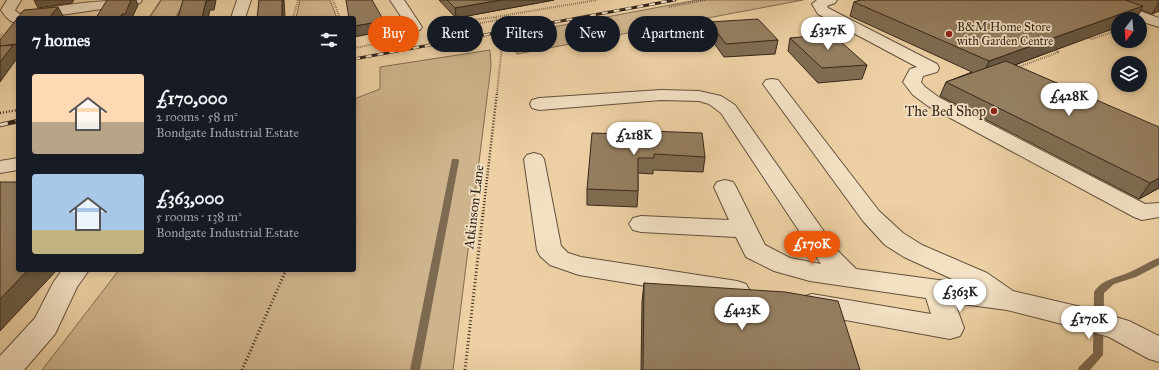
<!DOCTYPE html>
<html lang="en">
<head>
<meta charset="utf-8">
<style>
  body { margin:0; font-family:"IM FELL Great Primer",serif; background:#20242c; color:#f1f3f6; height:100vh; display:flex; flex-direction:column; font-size:15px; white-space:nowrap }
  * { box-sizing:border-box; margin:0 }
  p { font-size:13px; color:#9ea1a6 }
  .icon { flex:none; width:22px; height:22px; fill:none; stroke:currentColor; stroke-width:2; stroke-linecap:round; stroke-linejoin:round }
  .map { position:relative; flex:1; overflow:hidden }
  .panel { position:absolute; left:16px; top:16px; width:340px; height:256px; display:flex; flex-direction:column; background:#171b24; border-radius:4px; box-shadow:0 2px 6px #0003 }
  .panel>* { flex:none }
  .hud { position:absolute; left:368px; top:16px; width:380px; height:36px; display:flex; gap:8px }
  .needle { width:26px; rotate:196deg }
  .tools { position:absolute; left:1111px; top:12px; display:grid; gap:8px }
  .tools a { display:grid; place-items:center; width:36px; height:36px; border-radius:50%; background:#171b24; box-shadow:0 2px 6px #0003; font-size:20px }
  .price { position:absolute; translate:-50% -34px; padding:0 9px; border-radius:14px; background:#fff; color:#222; font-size:13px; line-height:26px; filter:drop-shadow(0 1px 2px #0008) }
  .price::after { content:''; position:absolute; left:50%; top:24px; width:12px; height:9px; margin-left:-6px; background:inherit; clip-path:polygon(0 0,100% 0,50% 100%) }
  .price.on { background:#ea580c; color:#fff }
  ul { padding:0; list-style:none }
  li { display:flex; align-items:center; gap:12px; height:100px; padding:0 16px }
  li span { display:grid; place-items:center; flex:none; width:112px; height:80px; border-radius:4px; color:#555 }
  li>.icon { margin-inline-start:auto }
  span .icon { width:48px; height:48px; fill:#fffc; stroke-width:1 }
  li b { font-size:17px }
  h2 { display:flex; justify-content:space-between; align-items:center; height:48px; padding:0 16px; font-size:17px }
  .chip { padding:0 14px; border-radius:18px; background:#171b24; box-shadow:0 2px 6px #0003; font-size:14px; line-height:36px }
  .chip.on { background:#ea580c; color:#fff }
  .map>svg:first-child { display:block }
  .green { fill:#ceb48c; stroke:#826d52 }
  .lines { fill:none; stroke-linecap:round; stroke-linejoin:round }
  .stream { fill:#7e6a50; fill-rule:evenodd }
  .minor-casing { stroke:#63513c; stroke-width:2 }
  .path-far2 { stroke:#352619; stroke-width:2; stroke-dasharray:0.5 1.5; stroke-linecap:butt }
  .path-far1 { stroke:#352619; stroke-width:2.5; stroke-dasharray:1 2; stroke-linecap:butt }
  .path { stroke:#352619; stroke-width:3; stroke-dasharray:1 2.5; stroke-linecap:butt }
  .minor { fill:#f3e1c4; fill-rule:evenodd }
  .rail-far1-casing { stroke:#352619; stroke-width:3 }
  .rail-casing { stroke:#352619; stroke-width:4.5 }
  .rail-far1 { stroke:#f3e1c4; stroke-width:2; stroke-dasharray:6; stroke-linecap:butt }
  .rail { stroke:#f3e1c4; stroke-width:3; stroke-dasharray:8; stroke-linecap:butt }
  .wall { fill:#806d53; stroke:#352619 }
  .shaded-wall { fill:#685944; stroke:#352619 }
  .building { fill:#957f61; stroke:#352619 }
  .poi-dot { fill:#8f2418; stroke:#f3e1c4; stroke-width:1.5 }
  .labels { text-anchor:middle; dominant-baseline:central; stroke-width:3.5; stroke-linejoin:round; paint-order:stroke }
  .far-poi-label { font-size:12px; fill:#352619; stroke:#f3e1c4; text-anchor:start }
  .poi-label { font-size:14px; fill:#352619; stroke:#f3e1c4; text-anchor:end }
  .street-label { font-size:14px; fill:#352619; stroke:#f3e1c4 }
</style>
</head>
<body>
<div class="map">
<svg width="1159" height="370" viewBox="0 0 1159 370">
  <rect width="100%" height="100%" fill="#edd1a4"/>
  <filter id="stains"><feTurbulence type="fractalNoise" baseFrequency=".005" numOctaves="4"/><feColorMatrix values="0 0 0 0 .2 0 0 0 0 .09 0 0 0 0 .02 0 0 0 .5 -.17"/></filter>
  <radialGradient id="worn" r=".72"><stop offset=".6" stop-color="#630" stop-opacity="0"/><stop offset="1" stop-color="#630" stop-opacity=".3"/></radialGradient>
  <g class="green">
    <polygon points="161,0 185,0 176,18 149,18"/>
    <polygon points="300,0 330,0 337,18 296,18"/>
    <polygon points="697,0 803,0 517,54 505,36"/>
    <polygon points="490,50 491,66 453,370 42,370 119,270 354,270 354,99 380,89 380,67"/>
  </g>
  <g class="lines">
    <g class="stream">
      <polygon points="452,159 458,159 459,161 420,370 410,370"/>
      <path d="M1159,258V265L1136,277L1114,284L1104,293L1103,355L1090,370H1078L1079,367L1093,353L1094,292C1102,279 1117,278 1130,272C1140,268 1149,261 1159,258Z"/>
    </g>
    <g class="minor-casing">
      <g id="minor">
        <path d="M7,0H21L15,10L19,14C61,4 99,0 142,0L140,3L135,4L41,18H18V23C10,23 5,16 1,10Z"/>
        <polygon points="237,0 251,0 245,18 231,18"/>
        <polygon points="390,0 404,0 422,27 420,30 415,31 410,30"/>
        <polygon points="817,0 837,0 835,3 827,6 828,8 937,64 939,68 937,72 923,76 921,82 925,87 940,98 1145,204 1159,203 1159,217 1142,220 1134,217 928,106 913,95 903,82 910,69 917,67 818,14 812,4"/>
        <polygon points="1089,0 1109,0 1159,18 1159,27 1140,21 1140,19 1134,19 1091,3"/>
        <polygon points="772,79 778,80 879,211 903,233 922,245 987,273 1013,291 1094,310 1119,318 1129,321 1159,336 1159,362 1149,359 1109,337 1093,332 1007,310 955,303 964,328 960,336 950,339 812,314 802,311 798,304 802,297 812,294 931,314 926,298 810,281 774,271 746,257 736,237 641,232 633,230 629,224 633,218 641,216 729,220 714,187 717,182 725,180 733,182 736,187 765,245 790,258 821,264 721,113 709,104 699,101 661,100 539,110 532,108 530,104 532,100 539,98 661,90 699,91 721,96 735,105 837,250 856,269 961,283 904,257 885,245 863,221 763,84 766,80"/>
        <polygon points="534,153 541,155 544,159 561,246 568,253 581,257 737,281 746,284 750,291 746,298 737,301 579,275 550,265 540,256 537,250 524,159 527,155"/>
        <polygon points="18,158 18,170 0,173 0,161"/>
        <polygon points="62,270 89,270 77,287 55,334 24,370 0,370 0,356 35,318 53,283"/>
      </g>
    </g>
    <g class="path-far2">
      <polyline points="333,0 340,18"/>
      <polyline points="669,7 705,0"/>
      <polyline points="149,18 161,0"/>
      <polyline points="176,18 185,0"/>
      <polyline points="293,18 298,0"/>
      <polyline points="432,25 495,17"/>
      <polyline points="433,32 497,20 495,17 597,0"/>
      <polyline points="0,37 3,32"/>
      <polyline points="1086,37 1092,39 1113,32 1106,29"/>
      <polyline points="354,48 401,39"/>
      <polyline points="1016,68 1059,52 1051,49"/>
      <polyline points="497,93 502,46"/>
    </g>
    <g class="path-far1">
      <polyline points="0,113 18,110"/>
      <polyline points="483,214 497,92"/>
    </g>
    <g class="path">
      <polyline points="242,370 286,270"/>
      <polyline points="465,370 483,213"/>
    </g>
    <use href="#minor" class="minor"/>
    <g class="rail-far1-casing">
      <polyline id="rail-far1" points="354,59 675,0"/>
    </g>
    <g class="rail-casing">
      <polyline id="rail" points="0,125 18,121"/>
    </g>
    <use href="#rail-far1" class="rail-far1"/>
    <use href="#rail" class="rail"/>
  </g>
  <g class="wall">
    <polygon points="439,0 554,0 456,18"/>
    <polygon points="861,0 1159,0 1159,11 1152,14 1141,10 1136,19 1015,65 1159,188 1139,199 940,96 946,82 972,72 850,16 854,2"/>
    <polygon points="709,22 778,40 775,54 724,57 708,35"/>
    <polygon points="790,38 867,65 862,79 818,83 788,51"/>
    <polygon points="649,131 705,157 703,172 653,170 653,174 638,173 638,191 637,207 587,205 587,189 648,135"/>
    <polygon points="644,283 860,370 641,370 642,302"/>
  </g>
  <g class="shaded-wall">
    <polygon points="34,0 74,0 72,3 38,8"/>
    <polygon points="131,0 136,0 138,5 132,18 120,18 122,14"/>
    <polygon points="210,0 216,0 214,10 210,10 208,18 202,18 206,1"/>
    <polygon points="282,0 284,0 285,18 282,18"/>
    <polygon points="501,0 554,0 456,18 455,8"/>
    <polygon points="1159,2 1159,11 1152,14"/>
    <polygon points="1143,6 1136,19 1118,19 1118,27 982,77 989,61"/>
    <polygon points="58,7 63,16 61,18 49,18"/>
    <polygon points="384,21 386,31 354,37 354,26"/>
    <polygon points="18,44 18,57 0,82 0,46"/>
    <polygon points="1159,178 1159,188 1139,199 1150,183"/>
    <polygon points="28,270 57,270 0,331 0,299"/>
  </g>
  <g class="building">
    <polygon points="107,0 131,0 125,14 122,14 120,18 96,18"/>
    <polygon points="183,0 210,0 206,1 202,18 178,18"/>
    <polygon points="259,0 282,0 282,18 257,18"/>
    <polygon points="346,0 372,0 384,21 354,26 354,18 349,18"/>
    <polygon points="447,0 501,0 455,8"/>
    <polygon points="861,0 1125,0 1143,6 989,61 854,2"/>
    <polygon points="58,7 49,18 18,18 18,44 0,46 0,40 24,10"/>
    <polygon points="758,19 778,40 726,44 709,22"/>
    <polygon points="832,34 867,65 822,68 790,38"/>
    <polygon points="13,45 0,62 0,46"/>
    <polygon points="1006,61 1159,127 1159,178 1150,183 946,82"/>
    <polygon points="649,131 702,133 705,157 654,154 654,158 638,158 638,191 587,189 592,133 649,135"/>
    <polygon points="0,182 18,182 18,270 28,270 0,299"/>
    <polygon points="644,283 785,292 838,301 860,370 643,370"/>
  </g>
  <g class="poi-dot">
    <circle cx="949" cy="34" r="4"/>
    <circle cx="994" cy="111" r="4"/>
  </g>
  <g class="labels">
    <g class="far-poi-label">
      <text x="957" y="27">B&amp;M Home Store<tspan x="957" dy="14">with Garden Centre</tspan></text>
    </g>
    <g class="poi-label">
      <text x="986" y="111">The Bed Shop</text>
    </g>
    <g class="street-label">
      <text transform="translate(474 207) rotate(-83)">Atkinson Lane</text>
    </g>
  </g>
  <rect width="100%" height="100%" filter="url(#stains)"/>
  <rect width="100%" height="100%" fill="url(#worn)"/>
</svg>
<div class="tools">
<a><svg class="needle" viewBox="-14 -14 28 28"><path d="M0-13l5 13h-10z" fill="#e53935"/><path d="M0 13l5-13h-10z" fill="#9ea1a6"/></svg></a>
<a><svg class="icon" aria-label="layers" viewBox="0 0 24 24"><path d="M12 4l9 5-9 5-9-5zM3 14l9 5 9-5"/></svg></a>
</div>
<b class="price" style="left:828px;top:51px">£327K</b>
<b class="price" style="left:1069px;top:117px">£428K</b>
<b class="price" style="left:634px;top:156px">£218K</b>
<b class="price on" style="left:812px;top:265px">£170K</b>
<b class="price" style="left:960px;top:313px">£363K</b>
<b class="price" style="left:742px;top:331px">£423K</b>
<b class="price" style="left:1089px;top:340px">£170K</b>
<div class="hud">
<a class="chip on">Buy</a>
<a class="chip">Rent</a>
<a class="chip">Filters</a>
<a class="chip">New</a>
<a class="chip">Apartment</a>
</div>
<section class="panel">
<h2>7 homes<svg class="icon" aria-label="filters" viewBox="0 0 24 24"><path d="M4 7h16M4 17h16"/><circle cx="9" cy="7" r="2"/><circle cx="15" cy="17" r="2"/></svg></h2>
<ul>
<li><span style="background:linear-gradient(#ffd9b3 60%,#b9a48a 0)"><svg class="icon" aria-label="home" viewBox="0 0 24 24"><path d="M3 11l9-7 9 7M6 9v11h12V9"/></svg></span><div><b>£170,000</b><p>2 rooms · 58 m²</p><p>Bondgate Industrial Estate</p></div></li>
<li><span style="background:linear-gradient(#a9c7e8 70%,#c2b280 0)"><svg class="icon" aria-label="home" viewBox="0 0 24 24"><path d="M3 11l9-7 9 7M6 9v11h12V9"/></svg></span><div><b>£363,000</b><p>5 rooms · 138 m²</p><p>Bondgate Industrial Estate</p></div></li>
</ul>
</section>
</div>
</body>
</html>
